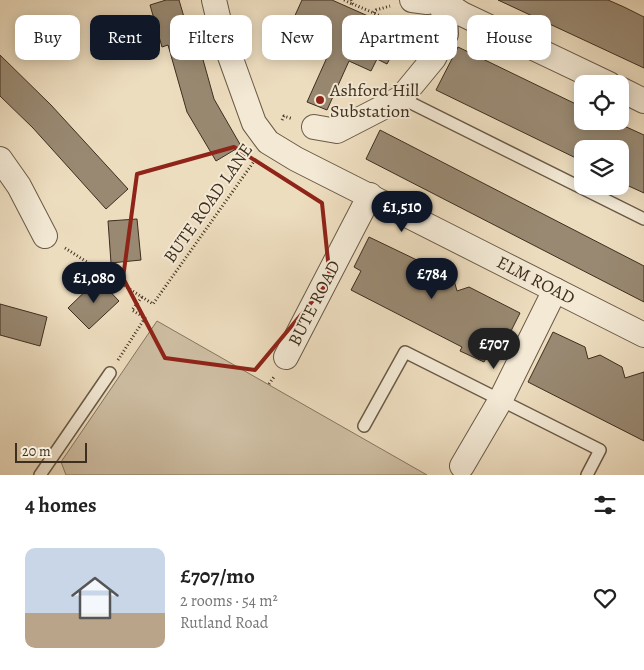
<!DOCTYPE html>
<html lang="en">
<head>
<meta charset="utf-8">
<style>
  body { margin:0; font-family:Alegreya,serif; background:#f2f2f2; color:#222; height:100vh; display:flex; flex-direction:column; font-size:19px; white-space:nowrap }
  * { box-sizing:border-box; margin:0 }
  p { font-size:16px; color:#767676 }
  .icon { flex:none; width:28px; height:28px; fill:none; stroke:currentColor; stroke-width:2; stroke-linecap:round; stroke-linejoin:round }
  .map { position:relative; height:475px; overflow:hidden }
  .sheet { display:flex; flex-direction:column; background:#fff; flex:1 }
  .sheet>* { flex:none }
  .top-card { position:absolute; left:15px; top:15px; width:615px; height:45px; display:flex; gap:10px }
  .fabs { position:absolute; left:574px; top:75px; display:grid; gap:10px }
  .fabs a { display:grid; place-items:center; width:55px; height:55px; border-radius:10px; background:#fff; box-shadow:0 2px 12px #0003; font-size:25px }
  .scale { position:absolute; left:15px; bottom:12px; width:72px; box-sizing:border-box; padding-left:5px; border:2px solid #3e2e1e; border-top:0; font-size:14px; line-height:18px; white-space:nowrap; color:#3e2e1e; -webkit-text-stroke:4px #f3e9d5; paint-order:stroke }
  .price { position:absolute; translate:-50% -42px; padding:0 11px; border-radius:18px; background:#111827; color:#fff; font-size:16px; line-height:32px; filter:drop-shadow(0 1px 2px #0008) }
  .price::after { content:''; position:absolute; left:50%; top:30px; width:15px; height:11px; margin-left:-8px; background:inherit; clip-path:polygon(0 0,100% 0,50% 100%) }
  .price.selected { background:#222; color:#fff }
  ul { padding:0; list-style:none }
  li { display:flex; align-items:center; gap:15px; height:125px; padding:0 25px }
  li+li { border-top:1px solid #e0e0e0 }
  li span { display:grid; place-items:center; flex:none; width:140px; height:100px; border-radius:10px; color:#555 }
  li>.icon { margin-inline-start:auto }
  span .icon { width:60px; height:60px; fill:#fffc; stroke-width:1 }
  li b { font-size:21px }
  h2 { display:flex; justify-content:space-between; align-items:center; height:60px; padding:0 25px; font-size:21px }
  .pill { padding:0 18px; border-radius:10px; background:#fff; box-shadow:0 2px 12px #0003; font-size:18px; line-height:45px }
  .pill.selected { background:#111827; color:#fff }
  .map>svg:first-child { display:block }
  .green { fill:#cfbfa4; stroke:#867661 }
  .building { fill:#998972; stroke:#3e2e1e }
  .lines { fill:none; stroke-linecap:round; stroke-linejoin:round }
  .service-casing { stroke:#6a5a46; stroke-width:14 }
  .minor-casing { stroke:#6a5a46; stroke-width:26 }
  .path { stroke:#3e2e1e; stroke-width:3; stroke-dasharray:1 2.5; stroke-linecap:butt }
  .service { stroke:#f3e9d5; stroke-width:11 }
  .minor { stroke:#f3e9d5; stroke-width:24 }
  .marked { fill:none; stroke:#8f2418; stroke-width:4; stroke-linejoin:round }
  .poi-dot { fill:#8f2418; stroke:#f3e9d5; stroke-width:2 }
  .labels { text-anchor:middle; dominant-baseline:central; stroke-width:4; stroke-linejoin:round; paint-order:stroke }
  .poi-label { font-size:18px; fill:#3e2e1e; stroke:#f3e9d5; text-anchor:start }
  .street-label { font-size:18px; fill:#3e2e1e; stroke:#f3e9d5 }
</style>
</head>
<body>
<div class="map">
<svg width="644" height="475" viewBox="0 0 644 475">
  <rect width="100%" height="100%" fill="#edddbf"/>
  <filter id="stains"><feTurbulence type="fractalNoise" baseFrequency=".004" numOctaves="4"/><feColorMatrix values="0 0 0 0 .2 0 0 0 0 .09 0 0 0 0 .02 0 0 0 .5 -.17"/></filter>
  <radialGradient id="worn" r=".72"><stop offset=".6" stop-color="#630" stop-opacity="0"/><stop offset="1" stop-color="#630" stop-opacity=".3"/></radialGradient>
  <polygon class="green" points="157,321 427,475 66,475 61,462"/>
  <g class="building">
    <polygon points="166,0 179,0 196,58 202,56 214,99 241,146 216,161 187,112 168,45 162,47 150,5"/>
    <polygon points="302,0 332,0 404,32 387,64 377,59 371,71 349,61 327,110 307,102 329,53 302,41 307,29 292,22"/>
    <polygon points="498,0 608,0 624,7 644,17 644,68"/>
    <polygon points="458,47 582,107 575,121 613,121 644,135 644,193 620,182 620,149 582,149 582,161 436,90"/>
    <polygon points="0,55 51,105 128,189 106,209 33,128 0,96"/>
    <polygon points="380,130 644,266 644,302 366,159"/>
    <polygon points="137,219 141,260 111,263 108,221"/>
    <polygon points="369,237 419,261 422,273 434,269 454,280 457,291 469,287 520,313 505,343 496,340 484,362 460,351 462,347 351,290 361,271 354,267"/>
    <polygon points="98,279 119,301 89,329 68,308"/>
    <polygon points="0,304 47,317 40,346 0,335"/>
    <polygon points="553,332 585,347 588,359 600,355 622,367 625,378 644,372 644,441 528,382"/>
  </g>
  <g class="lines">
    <g class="service-casing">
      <g id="service">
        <polyline points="401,98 644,219"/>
        <polyline points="364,426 405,352 600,450 587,475"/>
        <polyline points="40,475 110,373"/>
      </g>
    </g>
    <g class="minor-casing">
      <g id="minor">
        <polyline points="214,0 222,34 254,123 268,142 296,159 644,335"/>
        <polyline points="412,0 427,2 436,0"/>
        <polyline points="440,0 462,14 609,84"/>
        <polyline points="620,89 644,101"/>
        <polyline points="314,127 337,131 401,98 434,58 446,34 445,17 439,0"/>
        <polyline points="0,159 19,186 45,236"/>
        <polyline points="286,357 370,195"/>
        <polyline points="462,466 500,401 555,290"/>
      </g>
    </g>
    <g class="path">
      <polyline points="344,0 352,4"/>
      <polyline points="351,0 353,4 406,27"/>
      <polyline points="374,13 376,10 390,6"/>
      <polyline points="282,120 284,116 293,119"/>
      <polyline points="65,248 153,304 255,160"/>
      <polyline points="118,360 145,318 132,310 142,297"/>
      <polyline points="269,384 274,377"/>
    </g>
    <use href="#service" class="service"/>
    <use href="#minor" class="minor"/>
  </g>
  <path class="marked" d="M234,147L322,203L330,280L255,370L165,358L123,278L137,174Z"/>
  <circle class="poi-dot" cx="320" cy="100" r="5"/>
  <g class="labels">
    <g class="poi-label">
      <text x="330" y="90">Ashford Hill<tspan x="330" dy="21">Substation</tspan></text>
    </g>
    <g class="street-label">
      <text transform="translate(208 203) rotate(-55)">BUTE ROAD LANE</text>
      <text transform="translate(536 280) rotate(27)">ELM ROAD</text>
      <text transform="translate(314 303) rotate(-63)">BUTE ROAD</text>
    </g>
  </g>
  <rect width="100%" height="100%" filter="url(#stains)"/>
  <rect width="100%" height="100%" fill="url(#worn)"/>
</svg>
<div class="fabs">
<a><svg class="icon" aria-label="locate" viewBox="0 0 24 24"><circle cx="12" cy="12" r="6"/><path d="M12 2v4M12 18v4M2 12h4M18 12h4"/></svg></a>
<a><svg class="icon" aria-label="layers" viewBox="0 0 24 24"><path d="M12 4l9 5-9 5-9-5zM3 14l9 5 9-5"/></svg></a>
</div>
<div class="scale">20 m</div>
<b class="price" style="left:402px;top:233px">£1,510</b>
<b class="price" style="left:432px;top:300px">£784</b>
<b class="price" style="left:94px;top:304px">£1,080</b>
<b class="price selected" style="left:494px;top:370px">£707</b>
<div class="top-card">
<a class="pill">Buy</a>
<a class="pill selected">Rent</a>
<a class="pill">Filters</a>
<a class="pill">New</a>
<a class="pill">Apartment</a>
<a class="pill">House</a>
</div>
</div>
<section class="sheet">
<h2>4 homes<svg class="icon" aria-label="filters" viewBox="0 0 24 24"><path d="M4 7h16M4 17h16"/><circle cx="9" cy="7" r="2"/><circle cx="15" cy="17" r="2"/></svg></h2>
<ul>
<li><span style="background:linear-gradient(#c9d6e8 65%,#b9a48a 0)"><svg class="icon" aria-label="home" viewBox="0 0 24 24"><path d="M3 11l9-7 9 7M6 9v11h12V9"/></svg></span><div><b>£707/mo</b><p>2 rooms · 54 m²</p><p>Rutland Road</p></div><svg class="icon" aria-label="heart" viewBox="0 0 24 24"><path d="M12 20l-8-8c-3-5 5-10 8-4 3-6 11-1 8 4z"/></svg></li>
</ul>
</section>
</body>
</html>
